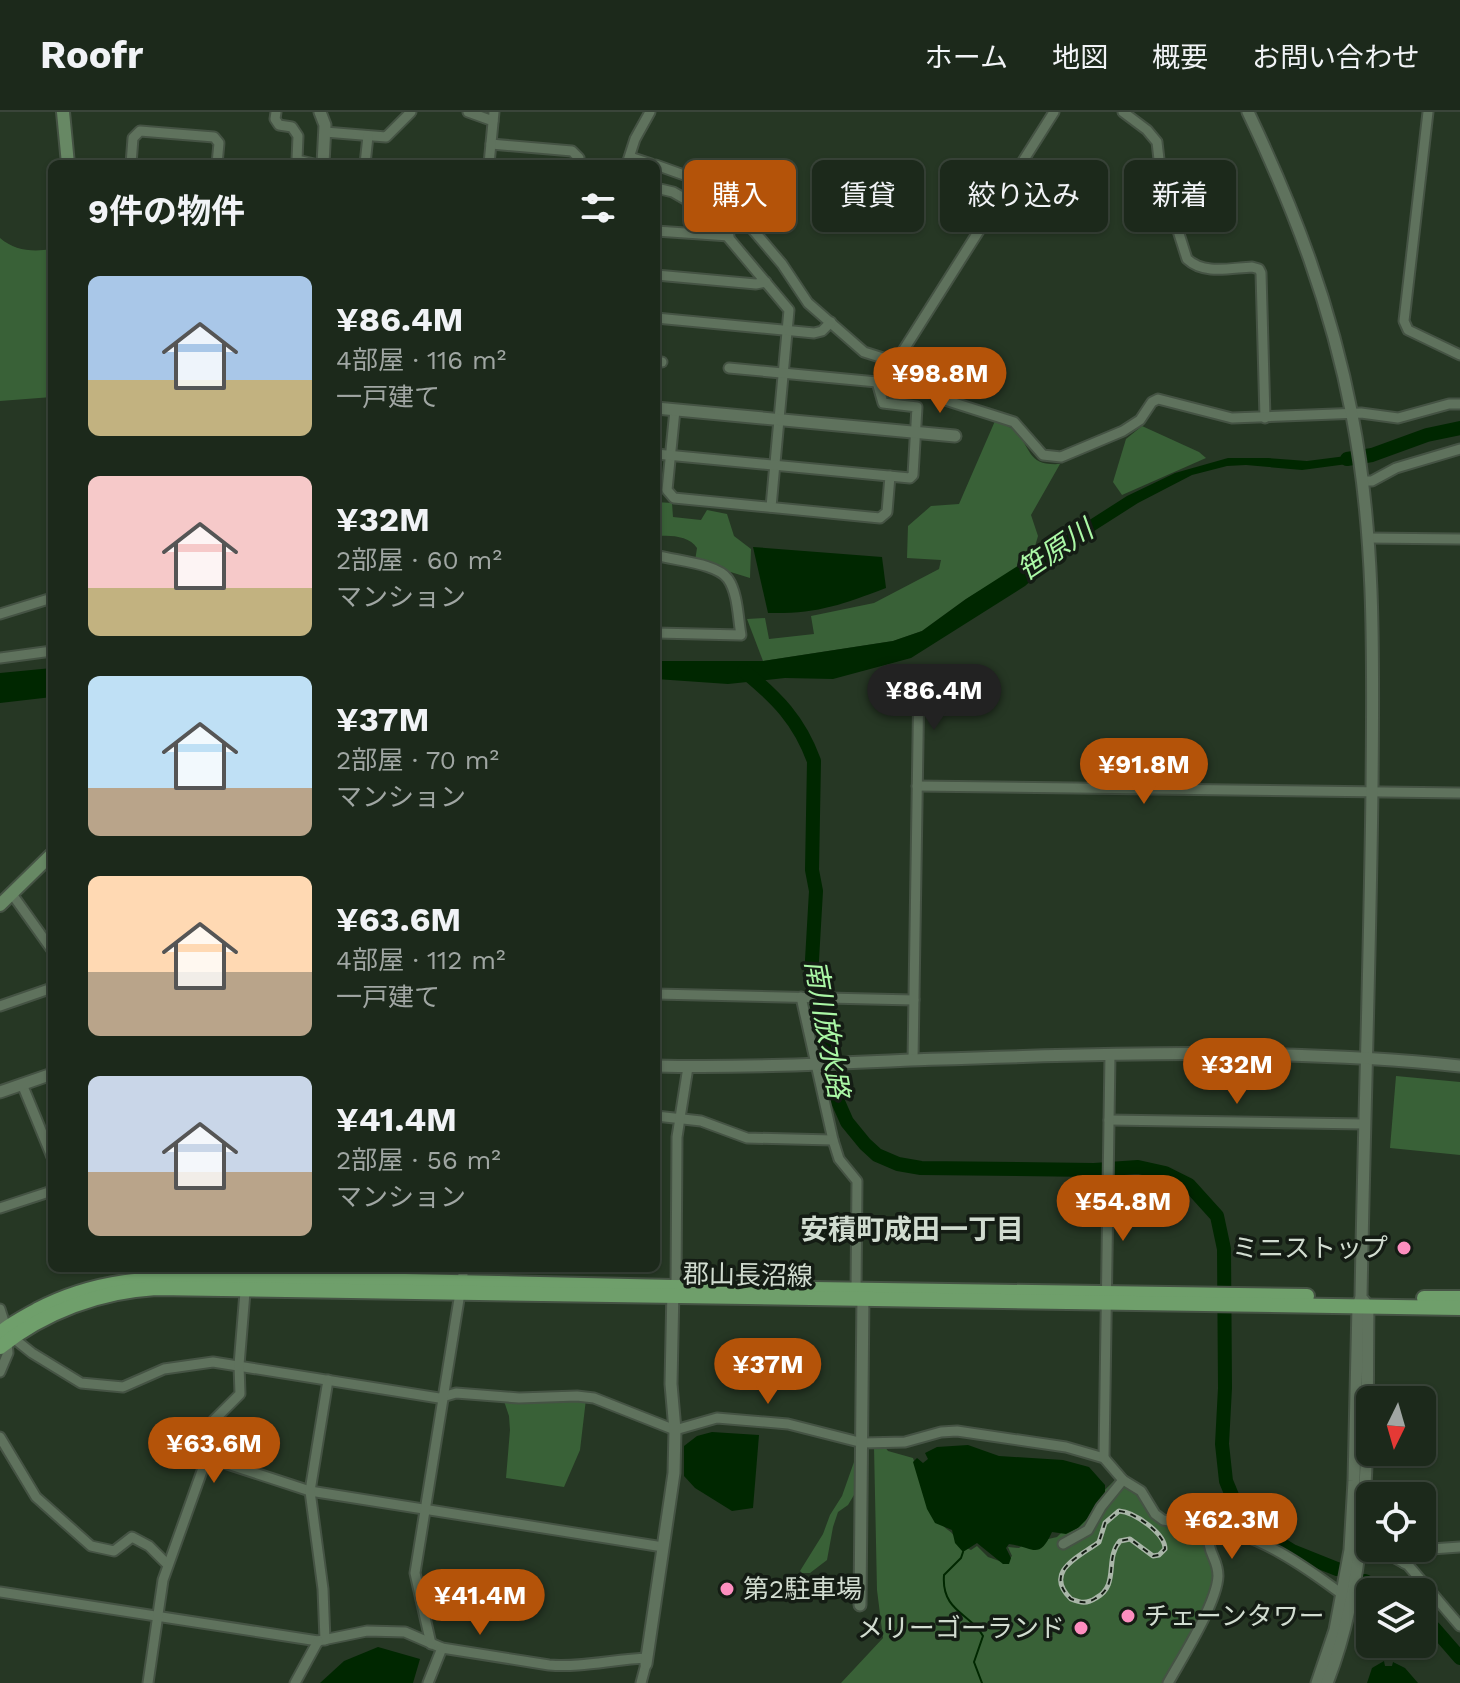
<!DOCTYPE html>
<html lang="ja">
<head>
<meta charset="utf-8">
<style>
  body { margin:0; font-family:"Work Sans","Noto Sans JP",sans-serif; background:#293528; color:#f1f3f6; height:100vh; display:flex; flex-direction:column; font-size:30px; white-space:nowrap }
  * { box-sizing:border-box; margin:0 }
  p { font-size:26px; color:#a0a6a3 }
  .icon { flex:none; width:44px; height:44px; fill:none; stroke:currentColor; stroke-width:2; stroke-linecap:round; stroke-linejoin:round }
  .map { position:relative; flex:1; overflow:hidden }
  .side { position:absolute; left:48px; top:48px; width:612px; height:1112px; display:flex; flex-direction:column; background:#1c291b; border-radius:12px; box-shadow:0 2px 6px #0004,0 0 0 2px #3a453a }
  .side>* { flex:none }
  .top-card { position:absolute; left:684px; top:48px; width:656px; height:72px; display:flex; gap:16px }
  .needle { width:52px; rotate:185deg }
  .tools { position:absolute; left:1356px; top:1274px; display:grid; gap:16px }
  .tools a { display:grid; place-items:center; width:80px; height:80px; border-radius:12px; background:#1c291b; box-shadow:0 2px 6px #0004,0 0 0 2px #3a453a; font-size:40px }
  .price { position:absolute; translate:-50% -68px; padding:0 18px; border-radius:28px; background:#b45309; color:#fff; font-size:26px; line-height:52px; filter:drop-shadow(0 2px 4px #0008) }
  .price::after { content:''; position:absolute; left:50%; top:48px; width:24px; height:18px; margin-left:-12px; background:inherit; clip-path:polygon(0 0,100% 0,50% 100%) }
  .price.on { background:#222; color:#fff }
  ul { padding:0; list-style:none }
  li { display:flex; align-items:center; gap:24px; height:200px; padding:0 40px }
  li span { display:grid; place-items:center; flex:none; width:224px; height:160px; border-radius:12px; color:#555 }
  li>.icon { margin-inline-start:auto }
  span .icon { width:96px; height:96px; fill:#fffc; stroke-width:1 }
  li b { font-size:34px }
  h2 { display:flex; justify-content:space-between; align-items:center; height:96px; padding:0 40px; font-size:34px }
  .tag { padding:0 28px; border-radius:12px; background:#1c291b; box-shadow:0 2px 6px #0004,0 0 0 2px #3a453a; font-size:28px; line-height:72px }
  .tag.on { background:#b45309; color:#fff }
  header { display:flex; align-items:center; gap:48px; box-sizing:border-box; height:112px; padding:0 40px; background:#1c291b; border-bottom:2px solid #3a453a }
  header strong { font-size:38px }
  nav { display:flex; gap:44px; margin-inline-start:auto; font-size:28px }
  .map>svg:first-child { display:block }
  .green { fill:#396137 }
  .water { fill:#002700 }
  .lines { fill:none; stroke-linecap:round; stroke-linejoin:round }
  .stream { stroke:#002700; stroke-width:2 }
  .river { stroke:#002700; stroke-width:14 }
  .minor-casing { stroke:#455344; stroke-width:13 }
  .tertiary-casing { stroke:#455344; stroke-width:15 }
  .secondary-casing { stroke:#455344; stroke-width:16 }
  .primary-casing { stroke:#455344; stroke-width:18 }
  .minor { stroke:#5f725d; stroke-width:9 }
  .tertiary { stroke:#5f725d; stroke-width:11 }
  .secondary { stroke:#678864; stroke-width:12 }
  .primary { stroke:#6f9f6b; stroke-width:14 }
  .rail-casing { stroke:#a9b6a8; stroke-width:5 }
  .rail { stroke:#141c14; stroke-width:2; stroke-dasharray:6; stroke-linecap:butt }
  .poi-dot { fill:#fd8ebf; stroke:#141c14; stroke-width:3 }
  .labels { text-anchor:middle; dominant-baseline:central; stroke-width:7; stroke-linejoin:round; paint-order:stroke }
  .poi-label { font-size:26px; fill:#d1dcd0; stroke:#141c14; text-anchor:end }
  .street-label { font-size:26px; fill:#d1dcd0; stroke:#141c14 }
  .water-label { font-size:28px; font-style:italic; fill:#abf8a6; stroke:#141c14 }
  .neighbourhood-label { font-size:28px; font-weight:bold; fill:#d1dcd0; stroke:#141c14 }
</style>
</head>
<body>
<header>
<strong>Roofr</strong>
<nav><a>ホーム</a><a>地図</a><a>概要</a><a>お問い合わせ</a></nav>
</header>
<div class="map">
<svg width="1460" height="1571" viewBox="0 0 1460 1571">
  <rect width="100%" height="100%" fill="#263724"/>
  <g class="green">
    <path d="M0,126C15,139 33,140 52,137V285L0,289Z"/>
    <path d="M995,309C1000,311 1008,314 1013,317C1033,335 1025,354 1060,352L1031,403L1038,424L1031,448L966,487L922,519L893,529L763,549L747,507L765,506L769,527L814,522L811,504L874,491L939,457L941,448L907,446L908,414L931,394L959,392Z"/>
    <polygon points="1142,314 1199,340 1206,346 1122,383 1113,370 1126,327"/>
    <path d="M656,390L672,391L673,405L701,408L707,398L727,402L734,424L751,437L750,466L695,449L697,436C690,425 673,423 660,424L656,436Z"/>
    <polygon points="1396,964 1460,970 1460,1043 1390,1036"/>
    <polygon points="503,1286 586,1287 580,1338 564,1375 506,1366 510,1318 509,1304"/>
    <path d="M874,1335H885L888,1339L913,1346C922,1371 927,1402 948,1418C958,1425 956,1432 971,1438L977,1434L988,1445L1005,1451L1012,1444L1008,1435L1019,1436L1023,1433L1057,1425L1116,1367L1135,1378L1149,1399L1205,1419L1215,1458L1212,1484L1166,1571H841L883,1526L877,1478Z"/>
    <polygon points="854,1350 857,1351 854,1383 848,1393 838,1400 833,1415 827,1448 810,1461 802,1461 800,1459 823,1422 830,1403 842,1384"/>
  </g>
  <g class="water">
    <polygon points="1354,343 1355,351 1302,358 1246,353 1227,354 1192,363 1138,391 1069,435 1025,474 911,546 833,567 785,566 728,572 656,567 656,549 763,549 893,529 922,519 966,487 1127,384 1175,361 1228,346 1268,346 1307,349"/>
    <path d="M753,435L882,445L886,476C841,493 817,502 768,501Z"/>
    <polygon points="52,556 52,585 0,591 0,561"/>
    <polygon points="712,1320 759,1323 753,1396 732,1399 695,1376 684,1364 684,1334 697,1324"/>
    <path d="M968,1333L999,1344L1063,1348L1089,1355L1105,1373V1382L1088,1406L1078,1416L1066,1422L1052,1420C1039,1449 1033,1435 1009,1432L1006,1436L1011,1446L1009,1452H1003L977,1431L963,1440L955,1431L952,1418L935,1411L927,1397L913,1350L917,1346L923,1351L928,1347L925,1341L937,1335Z"/>
    <polygon points="378,1535 420,1547 413,1571 320,1571 344,1549"/>
    <polygon points="1384,1549 1385,1554 1392,1554 1393,1550 1405,1556 1418,1571 1367,1571 1372,1556"/>
  </g>
  <g class="lines">
    <path class="stream" d="M963,1440L961,1446L944,1463C941,1500 972,1502 983,1524L974,1550L982,1571"/>
    <g class="river">
      <polyline points="1347,347 1372,343 1427,323 1460,316"/>
      <path d="M744,559C777,586 799,608 814,649L812,758L816,779L811,865L832,976L847,1010L865,1032L877,1043L898,1052L921,1056L1094,1058L1138,1055L1165,1061L1189,1073L1217,1104L1224,1137L1225,1276L1222,1332L1226,1369L1240,1403L1255,1416L1292,1439L1337,1457"/>
      <polyline points="1365,1469 1387,1480"/>
      <polyline points="1422,1507 1434,1516 1460,1546"/>
    </g>
    <g class="minor-casing">
      <g id="minor">
        <polyline points="276,0 275,7 279,13 292,15 298,24 297,48 314,52"/>
        <polyline points="468,0 493,9"/>
        <path d="M1123,0L1147,18L1157,30L1161,65L1187,147C1204,163 1230,156 1252,155L1259,157L1261,161L1265,306"/>
        <polyline points="1428,0 1404,209 1408,218 1460,243"/>
        <polyline points="325,20 386,25 411,0"/>
        <polyline points="491,32 572,39 579,46 578,52"/>
        <polyline points="630,45 651,52"/>
        <polyline points="131,52 133,26 140,19 214,25 219,31 217,52"/>
        <polyline points="365,52 368,24"/>
        <polyline points="489,52 494,0"/>
        <polyline points="627,52 635,27 650,0"/>
        <polyline points="656,53 698,68 731,92 782,152 808,191 864,240 918,257 932,279 945,288 1014,310 1043,343 1061,345 1123,319 1140,308 1152,290 1158,287 1232,306 1361,301 1398,306 1449,292 1460,292"/>
        <polyline points="656,76 673,80 706,99 789,198 771,395"/>
        <polyline points="656,119 729,124"/>
        <polyline points="656,163 756,172 766,170"/>
        <polyline points="656,206 814,221 822,219 831,210"/>
        <polyline points="656,250 662,250"/>
        <polyline points="896,250 1054,0"/>
        <polyline points="675,298 667,378 674,386 880,406 887,400 890,364"/>
        <polyline points="656,342 910,366 913,363 917,295 883,291 877,270 729,256"/>
        <polyline points="1363,369 1372,369 1396,356 1460,337"/>
        <polyline points="1368,426 1460,427"/>
        <path d="M656,443C675,449 717,451 728,467C738,481 738,507 741,523L656,521"/>
        <polyline points="0,502 52,486"/>
        <polyline points="0,546 52,539"/>
        <polyline points="917,674 1460,681"/>
        <polyline points="12,782 52,838"/>
        <polyline points="656,882 914,888"/>
        <polyline points="801,885 833,1028 839,1047 857,1069 856,1178"/>
        <polyline points="0,894 52,876"/>
        <polyline points="913,948 919,565"/>
        <polyline points="22,972 52,1045"/>
        <polyline points="656,1004 701,1009 747,1026 833,1028"/>
        <polyline points="1109,1008 1364,1012"/>
        <polyline points="0,1096 52,1079"/>
        <polyline points="339,1173 341,1156"/>
        <polyline points="676,1175 677,1025 688,955"/>
        <polyline points="0,1197 6,1216 12,1225 32,1241 81,1271 123,1275 164,1257 213,1250 439,1286 456,1281 519,1286 577,1284 594,1286 675,1318 717,1306 788,1312 863,1331 905,1330 941,1320 957,1319 1066,1335 1104,1346 1123,1368 1141,1379 1155,1402 1163,1408 1210,1416"/>
        <polyline points="0,1260 8,1241 7,1230"/>
        <polyline points="0,1325 36,1385 91,1434 114,1439 132,1425 149,1434 167,1452"/>
        <polyline points="206,1345 310,1379 663,1435"/>
        <polyline points="1104,1346 1110,942"/>
        <polyline points="1063,1432 1088,1418 1101,1395 1123,1368"/>
        <polyline points="1360,1438 1388,1442 1408,1453 1460,1514"/>
        <polyline points="1404,1451 1417,1438 1460,1435"/>
        <path d="M0,1480L318,1529L367,1519L405,1520L442,1536L549,1553C581,1556 615,1547 647,1546"/>
        <polyline points="325,1528 323,1477 310,1379 328,1268"/>
        <polyline points="431,1532 415,1461 464,1156"/>
        <polyline points="148,1571 163,1468 202,1359 209,1316 214,1308 240,1282 239,1253 247,1156"/>
        <polyline points="295,1571 318,1529"/>
        <polyline points="428,1571 442,1536"/>
        <polyline points="641,1571 646,1552"/>
        <path d="M1168,1571C1182,1546 1217,1491 1218,1464C1218,1444 1205,1442 1210,1416C1255,1419 1307,1456 1343,1483"/>
      </g>
    </g>
    <g class="tertiary-casing">
      <g id="tertiary">
        <polyline points="320,0 325,13 323,52"/>
        <path d="M1248,0C1295,99 1331,194 1352,303C1376,426 1373,552 1372,677C1370,846 1364,1016 1361,1185L1358,1194L1354,1369L1350,1438L1335,1518L1317,1571"/>
        <polyline points="656,296 955,324"/>
        <path d="M656,954C740,956 826,952 910,948C1094,942 1277,935 1460,954"/>
        <polyline points="0,980 52,962"/>
        <polyline points="860,1493 863,1181"/>
        <polyline points="646,1552 674,1361 675,1318 671,1272 673,1176"/>
        <path d="M1327,1571C1374,1451 1366,1321 1368,1195L1364,1189"/>
      </g>
    </g>
    <g class="secondary-casing">
      <g id="secondary">
        <polyline points="63,0 68,52"/>
        <polyline points="0,793 52,742"/>
      </g>
    </g>
    <g class="primary-casing">
      <g id="primary">
        <polyline points="1424,1186 1460,1186"/>
        <path d="M0,1221C11,1212 25,1205 37,1198C100,1165 157,1166 225,1165L673,1175L1307,1184"/>
        <path d="M0,1235C44,1200 100,1179 156,1176L1460,1196"/>
      </g>
    </g>
    <use href="#minor" class="minor"/>
    <use href="#tertiary" class="tertiary"/>
    <use href="#secondary" class="secondary"/>
    <use href="#primary" class="primary"/>
    <g class="rail-casing">
      <path id="rail" d="M1119,1399C1134,1400 1165,1421 1165,1437L1159,1443L1153,1444L1130,1427L1120,1429C1104,1447 1120,1473 1096,1486C1087,1492 1081,1491 1071,1487C1042,1459 1081,1444 1099,1430L1105,1411Z"/>
    </g>
    <use href="#rail" class="rail"/>
  </g>
  <g class="poi-dot">
    <circle cx="1404" cy="1136" r="8"/>
    <circle cx="727" cy="1477" r="8"/>
    <circle cx="1128" cy="1504" r="8"/>
    <circle cx="1081" cy="1516" r="8"/>
  </g>
  <g class="labels">
    <g class="poi-label">
      <text x="1388" y="1136">ミニストップ</text>
      <text x="743" y="1477" text-anchor="start">第2駐車場</text>
      <text x="1144" y="1504" text-anchor="start">チェーンタワー</text>
      <text x="1065" y="1516">メリーゴーランド</text>
    </g>
    <g class="street-label">
      <text transform="translate(748 1163) rotate(1)">郡山長沼線</text>
    </g>
    <g class="water-label">
      <text transform="translate(1055 438) rotate(-34)">笹原川</text>
      <text transform="translate(827 917) rotate(80)">南川放水路</text>
    </g>
    <g class="neighbourhood-label">
      <text x="912" y="1117">安積町成田一丁目</text>
    </g>
  </g>
</svg>
<div class="tools">
<a><svg class="needle" viewBox="-14 -14 28 28"><path d="M0-13l5 13h-10z" fill="#e53935"/><path d="M0 13l5-13h-10z" fill="#a0a6a3"/></svg></a>
<a><svg class="icon" aria-label="locate" viewBox="0 0 24 24"><circle cx="12" cy="12" r="6"/><path d="M12 2v4M12 18v4M2 12h4M18 12h4"/></svg></a>
<a><svg class="icon" aria-label="layers" viewBox="0 0 24 24"><path d="M12 4l9 5-9 5-9-5zM3 14l9 5 9-5"/></svg></a>
</div>
<b class="price" style="left:940px;top:303px">¥98.8M</b>
<b class="price on" style="left:934px;top:620px">¥86.4M</b>
<b class="price" style="left:1144px;top:694px">¥91.8M</b>
<b class="price" style="left:1237px;top:994px">¥32M</b>
<b class="price" style="left:1123px;top:1131px">¥54.8M</b>
<b class="price" style="left:768px;top:1294px">¥37M</b>
<b class="price" style="left:214px;top:1373px">¥63.6M</b>
<b class="price" style="left:1232px;top:1449px">¥62.3M</b>
<b class="price" style="left:480px;top:1525px">¥41.4M</b>
<div class="top-card">
<a class="tag on">購入</a>
<a class="tag">賃貸</a>
<a class="tag">絞り込み</a>
<a class="tag">新着</a>
</div>
<section class="side">
<h2>9件の物件<svg class="icon" aria-label="filters" viewBox="0 0 24 24"><path d="M4 7h16M4 17h16"/><circle cx="9" cy="7" r="2"/><circle cx="15" cy="17" r="2"/></svg></h2>
<ul>
<li><span style="background:linear-gradient(#a9c7e8 65%,#c2b280 0)"><svg class="icon" aria-label="home" viewBox="0 0 24 24"><path d="M3 11l9-7 9 7M6 9v11h12V9"/></svg></span><div><b>¥86.4M</b><p>4部屋 · 116 m²</p><p>一戸建て</p></div></li>
<li><span style="background:linear-gradient(#f6c9c9 70%,#c2b280 0)"><svg class="icon" aria-label="home" viewBox="0 0 24 24"><path d="M3 11l9-7 9 7M6 9v11h12V9"/></svg></span><div><b>¥32M</b><p>2部屋 · 60 m²</p><p>マンション</p></div></li>
<li><span style="background:linear-gradient(#bfe0f5 70%,#b9a48a 0)"><svg class="icon" aria-label="home" viewBox="0 0 24 24"><path d="M3 11l9-7 9 7M6 9v11h12V9"/></svg></span><div><b>¥37M</b><p>2部屋 · 70 m²</p><p>マンション</p></div></li>
<li><span style="background:linear-gradient(#ffd9b3 60%,#b9a48a 0)"><svg class="icon" aria-label="home" viewBox="0 0 24 24"><path d="M3 11l9-7 9 7M6 9v11h12V9"/></svg></span><div><b>¥63.6M</b><p>4部屋 · 112 m²</p><p>一戸建て</p></div></li>
<li><span style="background:linear-gradient(#c9d6e8 60%,#b9a48a 0)"><svg class="icon" aria-label="home" viewBox="0 0 24 24"><path d="M3 11l9-7 9 7M6 9v11h12V9"/></svg></span><div><b>¥41.4M</b><p>2部屋 · 56 m²</p><p>マンション</p></div></li>
</ul>
</section>
</div>
</body>
</html>
